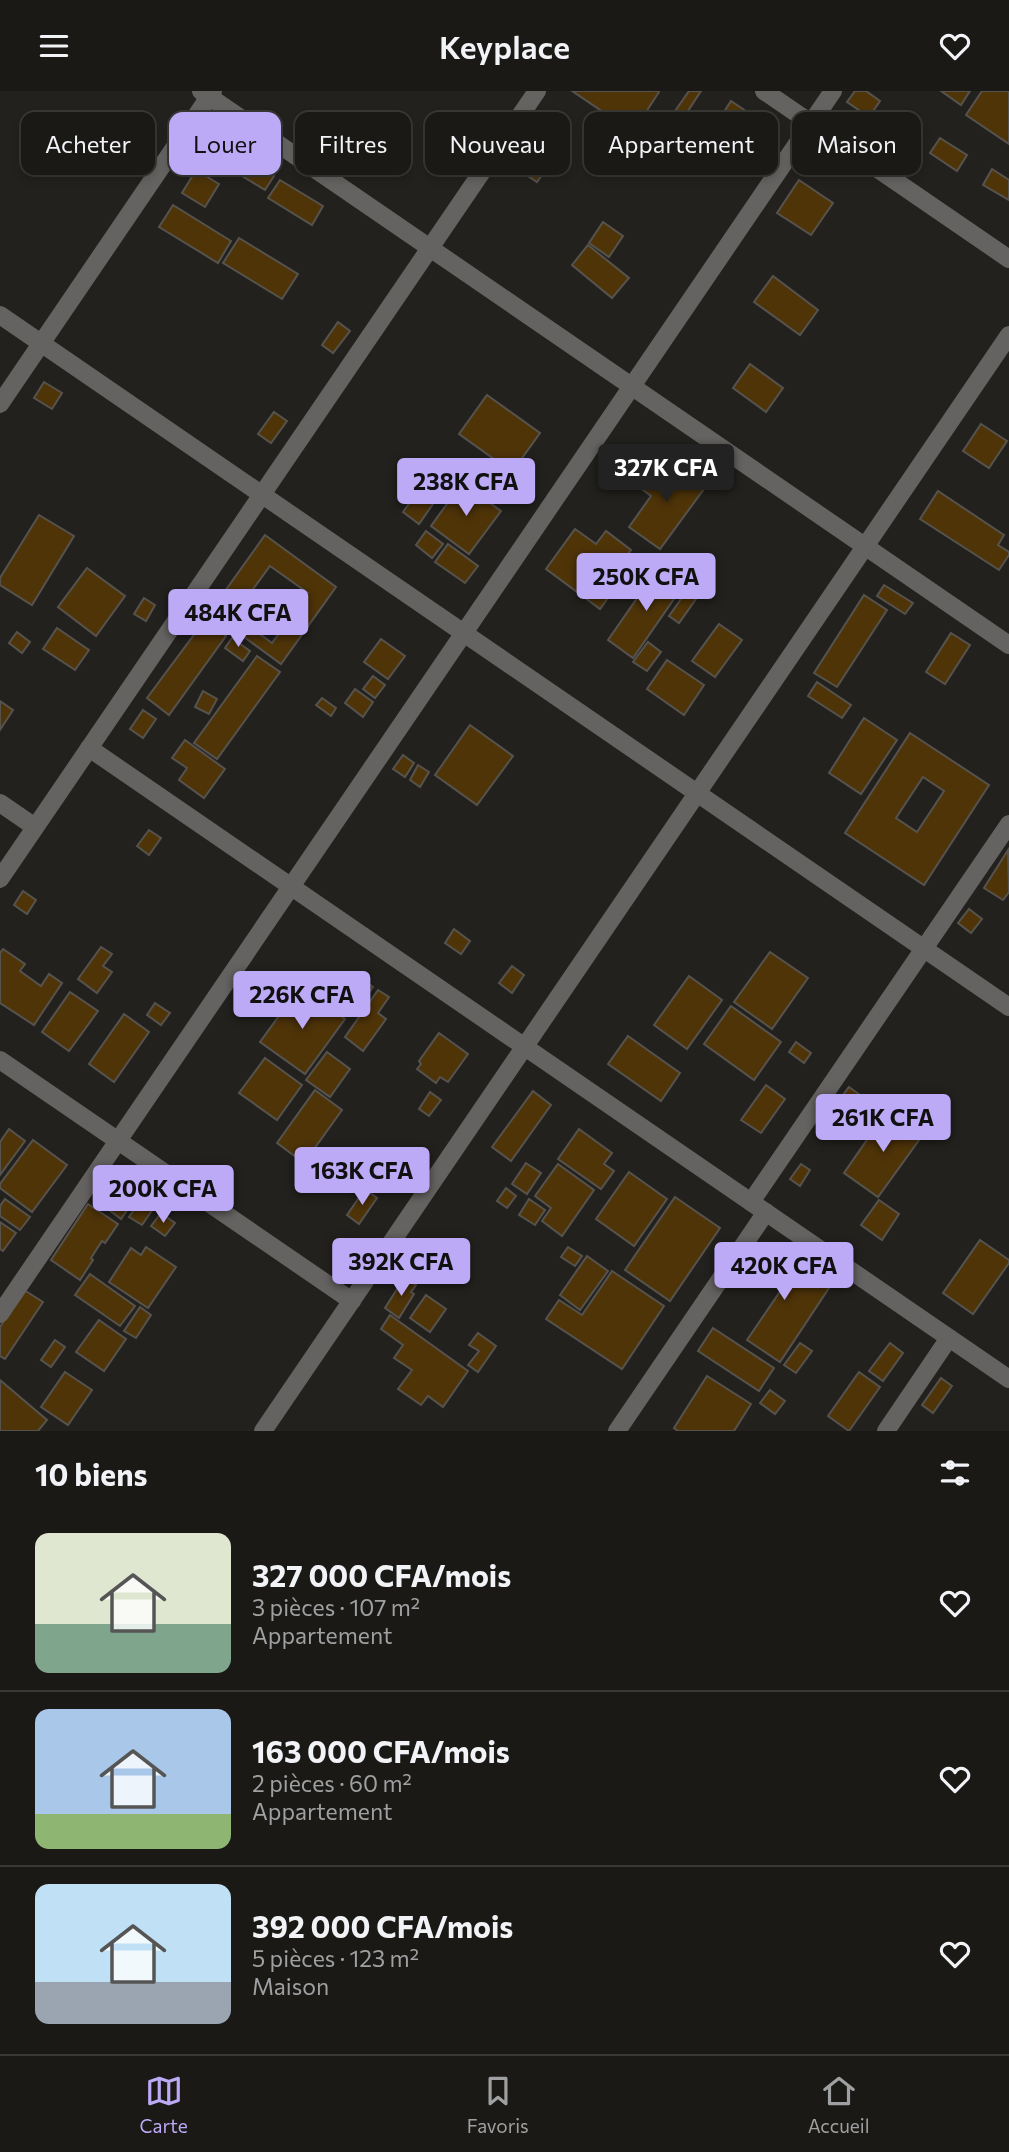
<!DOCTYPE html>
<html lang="fr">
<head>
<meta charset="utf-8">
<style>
  body { margin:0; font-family:Commissioner,sans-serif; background:#23221f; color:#f1f3f6; height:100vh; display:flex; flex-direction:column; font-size:26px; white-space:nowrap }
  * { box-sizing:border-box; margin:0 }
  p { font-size:23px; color:#9fa0a1 }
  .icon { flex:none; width:38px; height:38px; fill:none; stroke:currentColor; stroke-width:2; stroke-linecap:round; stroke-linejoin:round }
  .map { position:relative; height:1340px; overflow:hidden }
  .drawer { display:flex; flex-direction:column; background:#1a1916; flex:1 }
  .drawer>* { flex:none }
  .banner { position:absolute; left:21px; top:21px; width:968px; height:63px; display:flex; gap:14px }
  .price { position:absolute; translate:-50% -60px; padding:0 16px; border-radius:7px; background:#bcaaf6; color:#111; font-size:23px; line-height:46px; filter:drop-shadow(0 2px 4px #0008) }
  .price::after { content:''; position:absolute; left:50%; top:42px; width:21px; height:16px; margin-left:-10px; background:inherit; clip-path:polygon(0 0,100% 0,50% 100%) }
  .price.current { background:#222; color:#fff }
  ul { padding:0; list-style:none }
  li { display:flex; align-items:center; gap:21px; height:175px; padding:0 35px }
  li+li { border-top:2px solid #383835 }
  li span { display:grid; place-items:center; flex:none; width:196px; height:140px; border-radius:14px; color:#555 }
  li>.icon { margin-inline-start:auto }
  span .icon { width:84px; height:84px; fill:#fffc; stroke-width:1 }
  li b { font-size:30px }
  h2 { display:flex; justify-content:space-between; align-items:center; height:84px; padding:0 35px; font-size:30px }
  .tag { padding:0 24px; border-radius:14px; background:#1a1916; box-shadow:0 4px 10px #0003,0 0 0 2px #383835; font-size:24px; line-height:63px }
  .tag.current { background:#bcaaf6; color:#111 }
  header { display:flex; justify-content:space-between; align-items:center; height:91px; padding:0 35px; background:#1a1916; font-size:32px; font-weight:600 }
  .dock { display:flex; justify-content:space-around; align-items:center; height:98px; border-top:2px solid #383835; background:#1a1916; font-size:19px; color:#9fa0a1 }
  .dock a { display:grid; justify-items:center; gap:4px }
  .dock .current { color:#bcaaf6 }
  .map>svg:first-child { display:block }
  .building { fill:#4f3408; stroke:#56534f; stroke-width:2; fill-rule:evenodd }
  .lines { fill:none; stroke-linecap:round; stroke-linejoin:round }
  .minor { stroke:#646361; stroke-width:18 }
</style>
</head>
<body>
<header><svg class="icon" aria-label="menu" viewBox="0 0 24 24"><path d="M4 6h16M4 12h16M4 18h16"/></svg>Keyplace<svg class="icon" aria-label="heart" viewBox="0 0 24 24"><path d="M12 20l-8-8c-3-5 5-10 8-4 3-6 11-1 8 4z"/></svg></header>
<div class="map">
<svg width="1009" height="1340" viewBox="0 0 1009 1340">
  <rect width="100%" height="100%" fill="#22211d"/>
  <g class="building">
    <polygon points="572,0 658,0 659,1 633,41"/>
    <polygon points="689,0 701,0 684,26 675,20"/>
    <polygon points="855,0 866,0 880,10 869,26 847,11"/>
    <polygon points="941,0 970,0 961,14"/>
    <polygon points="982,0 1009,0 1009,53 966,24"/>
    <polygon points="731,10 768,35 739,80 702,55"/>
    <polygon points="664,29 675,36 679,29 700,42 690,57 703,66 695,79 651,50"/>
    <polygon points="221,44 237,54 218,84 202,74"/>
    <polygon points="940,47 967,64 957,80 930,62"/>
    <polygon points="535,55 553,68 537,91 519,79"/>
    <polygon points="237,63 274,85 265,99 229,77"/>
    <polygon points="992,78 1009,89 1009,109 983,94"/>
    <polygon points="196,79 219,93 205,116 182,102"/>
    <polygon points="280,89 323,115 312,134 268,107"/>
    <polygon points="799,89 833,112 811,144 777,122"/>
    <polygon points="173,114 231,150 218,172 159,136"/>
    <polygon points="603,131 623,145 609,166 589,152"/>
    <polygon points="239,147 298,183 282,208 223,172"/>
    <polygon points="588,154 629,187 612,207 572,174"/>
    <polygon points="773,185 818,219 800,244 754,211"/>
    <polygon points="338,231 350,240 333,262 322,254"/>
    <polygon points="750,273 783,297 766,321 733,297"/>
    <polygon points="44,291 62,302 52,318 34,307"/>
    <polygon points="487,304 540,342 512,381 459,343"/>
    <polygon points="274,321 287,330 271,352 258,343"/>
    <polygon points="981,333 1007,350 989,377 963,360"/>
    <polygon points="665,369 704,398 660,458 629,436 651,405 643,399"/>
    <polygon points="432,381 447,393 419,433 403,421"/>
    <polygon points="462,392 501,420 469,463 431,435"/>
    <polygon points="938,400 1004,444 998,454 1009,461 1009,464 999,479 920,428"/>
    <polygon points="39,424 74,445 32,514 0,494 0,487"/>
    <polygon points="575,438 596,453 606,440 631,459 605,494 613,500 600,518 546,478"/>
    <polygon points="426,440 443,453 432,467 416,454"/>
    <path d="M265,444L336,496L281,573L210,521ZM270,475L308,502L272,552L234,524Z"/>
    <polygon points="448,453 478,475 465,492 435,471"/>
    <polygon points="87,477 125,505 96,545 58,516"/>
    <polygon points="658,477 683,495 633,567 608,549"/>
    <polygon points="884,494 913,512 905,523 877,505"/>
    <polygon points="686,501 696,508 679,532 669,525"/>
    <polygon points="864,504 887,519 837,596 814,582"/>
    <polygon points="144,507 155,514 146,530 134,523"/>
    <polygon points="205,529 226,545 169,624 147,607"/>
    <polygon points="719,533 742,549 715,586 692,570"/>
    <polygon points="57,537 89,559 75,579 43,558"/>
    <polygon points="17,541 30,551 22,562 9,552"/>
    <polygon points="951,542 970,554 945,593 926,581"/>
    <polygon points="232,547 250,560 243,570 225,557"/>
    <polygon points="381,548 405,565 388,588 364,571"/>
    <polygon points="648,551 661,561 647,580 633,571"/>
    <polygon points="257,565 280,581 217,668 194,652"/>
    <polygon points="667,569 704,594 684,624 647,598"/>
    <polygon points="373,585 385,594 375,607 363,598"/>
    <polygon points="817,591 851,614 842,627 808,605"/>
    <polygon points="355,598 373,611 363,626 345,612"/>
    <polygon points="203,600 217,608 209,623 195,616"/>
    <polygon points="322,607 336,617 331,625 316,614"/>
    <polygon points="0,610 13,619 0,639"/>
    <polygon points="143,619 156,628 143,647 130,638"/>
    <polygon points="864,627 897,649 861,703 829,682"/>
    <polygon points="470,634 513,665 477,714 435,684"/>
    <path d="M910,642L989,694L924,794L845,742ZM923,686L944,700L917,741L896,727Z"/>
    <polygon points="185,649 225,678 204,707 179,689 187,677 172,667"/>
    <polygon points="403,664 414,672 405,686 393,678"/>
    <polygon points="418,674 429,681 420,696 410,689"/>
    <polygon points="149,739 161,747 149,764 137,755"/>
    <polygon points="1008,759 1009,801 1003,809 984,797"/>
    <polygon points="23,800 36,809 27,823 14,814"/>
    <polygon points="969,818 982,828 971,842 958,832"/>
    <polygon points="454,838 470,850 461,863 445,852"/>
    <polygon points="101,856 112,863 103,875 112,881 97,902 78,888"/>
    <polygon points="3,858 25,873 20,880 41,895 49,883 62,892 34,934 0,912 0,862"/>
    <polygon points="770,861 808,887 772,938 734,911"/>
    <polygon points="512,875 524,884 512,902 499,892"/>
    <polygon points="689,885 722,909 687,958 654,934"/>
    <polygon points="361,887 373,896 360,914 348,905"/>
    <polygon points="300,896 345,928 305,983 260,951"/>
    <polygon points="378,899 389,906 378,922 386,928 363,960 345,946"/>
    <polygon points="70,901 98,920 69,960 42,941"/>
    <polygon points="155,912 170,922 161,934 147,924"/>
    <polygon points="731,915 781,951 754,989 704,953"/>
    <polygon points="124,923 149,941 114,991 89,973"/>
    <polygon points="439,942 468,963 448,991 440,986 436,992 417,978 421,973 419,970"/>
    <polygon points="628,945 680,982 661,1010 608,973"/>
    <polygon points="796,951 811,962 804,972 789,961"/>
    <polygon points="327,961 350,978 330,1006 306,989"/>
    <polygon points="265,967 302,994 277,1029 239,1002"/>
    <polygon points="766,994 785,1008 761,1042 741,1029"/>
    <polygon points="849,996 860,1004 852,1016 840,1008"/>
    <polygon points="315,999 342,1019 304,1072 277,1052"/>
    <polygon points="533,1000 551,1014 511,1070 492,1056"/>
    <polygon points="430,1001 441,1009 429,1025 419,1018"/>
    <polygon points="887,1020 922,1045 878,1106 844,1082"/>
    <polygon points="9,1038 25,1050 0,1084 0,1051"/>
    <polygon points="579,1038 612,1062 604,1073 614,1080 601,1098 558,1068"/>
    <polygon points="33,1049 67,1074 32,1121 0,1097 0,1093"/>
    <polygon points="526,1072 541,1082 527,1103 512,1093"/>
    <polygon points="558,1073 594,1099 562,1145 542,1130 551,1117 535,1105"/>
    <polygon points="801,1073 810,1079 800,1095 790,1088"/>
    <polygon points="629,1081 667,1108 634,1155 596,1128"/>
    <polygon points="110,1091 134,1109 121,1128 96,1109"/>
    <polygon points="506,1097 516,1105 507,1117 497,1110"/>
    <polygon points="365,1098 377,1107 359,1133 347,1124"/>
    <polygon points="143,1106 155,1115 142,1134 129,1126"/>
    <polygon points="675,1106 720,1137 670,1210 625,1179"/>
    <polygon points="5,1108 30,1126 20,1139 0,1125 0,1115"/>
    <polygon points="529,1108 545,1119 535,1134 519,1124"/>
    <polygon points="879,1109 899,1123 882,1149 861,1134"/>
    <polygon points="88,1113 118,1133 105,1152 102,1150 91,1167 93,1169 80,1189 51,1169"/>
    <polygon points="161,1122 175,1132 165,1145 151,1135"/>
    <polygon points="0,1131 16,1142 3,1160 0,1158"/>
    <polygon points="980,1149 1009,1169 1009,1172 973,1223 943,1202"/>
    <polygon points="762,1152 829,1197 780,1271 747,1249 781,1199 746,1175"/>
    <polygon points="146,1156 176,1176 148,1217 109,1191 131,1157 141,1164"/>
    <polygon points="568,1156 582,1165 575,1175 561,1166"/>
    <polygon points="587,1165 608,1180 580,1219 560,1204"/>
    <polygon points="612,1180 664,1215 622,1278 546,1228 559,1209 582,1224"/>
    <polygon points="90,1183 135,1215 120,1235 75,1204"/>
    <polygon points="404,1187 416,1194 411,1201 414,1203 399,1227 385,1217"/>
    <polygon points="24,1199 43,1211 5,1268 0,1265 0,1236"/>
    <polygon points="426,1204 446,1218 430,1241 410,1227"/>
    <polygon points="140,1216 151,1224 136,1247 124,1240"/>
    <polygon points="390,1224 468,1280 443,1316 428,1305 421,1314 398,1298 412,1279 394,1267 403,1254 381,1238"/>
    <polygon points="99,1229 126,1248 104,1280 76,1261"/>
    <polygon points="713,1237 774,1277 759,1300 698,1260"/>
    <polygon points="478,1242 496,1255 478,1281 468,1274 479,1260 469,1254"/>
    <polygon points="55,1249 65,1256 51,1276 41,1269"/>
    <polygon points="800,1252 812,1260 796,1282 784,1274"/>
    <polygon points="890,1252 903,1262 883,1290 869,1280"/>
    <polygon points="65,1281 92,1299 68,1334 41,1316"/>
    <polygon points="859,1281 880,1296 849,1340 828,1325"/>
    <polygon points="707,1285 751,1313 734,1340 678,1340 674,1337"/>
    <polygon points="941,1287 952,1295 933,1322 922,1314"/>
    <polygon points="0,1289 47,1329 38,1340 0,1340"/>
    <polygon points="770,1299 785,1310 775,1323 760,1312"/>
  </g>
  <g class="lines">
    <g class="minor">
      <polyline points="201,0 1009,554"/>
      <polyline points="764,0 1009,168"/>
      <polyline points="0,224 1009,916"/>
      <polyline points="0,313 213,0"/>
      <polyline points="89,657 1009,1288"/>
      <polyline points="0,712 35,736"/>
      <polyline points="0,788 537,0"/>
      <polyline points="0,969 352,1210"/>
      <polyline points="751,1111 1009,733"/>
      <polyline points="0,1223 833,0"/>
      <polyline points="263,1340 1009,244"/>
      <polyline points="617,1340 766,1121"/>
      <polyline points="886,1340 949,1247"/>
    </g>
  </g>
</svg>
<b class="price current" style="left:666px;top:413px">327K CFA</b>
<b class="price" style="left:466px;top:427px">238K CFA</b>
<b class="price" style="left:646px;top:522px">250K CFA</b>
<b class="price" style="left:238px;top:558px">484K CFA</b>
<b class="price" style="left:302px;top:940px">226K CFA</b>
<b class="price" style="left:883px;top:1063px">261K CFA</b>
<b class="price" style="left:362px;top:1116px">163K CFA</b>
<b class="price" style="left:163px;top:1134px">200K CFA</b>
<b class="price" style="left:401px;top:1207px">392K CFA</b>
<b class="price" style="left:784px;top:1211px">420K CFA</b>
<div class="banner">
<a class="tag">Acheter</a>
<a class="tag current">Louer</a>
<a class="tag">Filtres</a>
<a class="tag">Nouveau</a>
<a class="tag">Appartement</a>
<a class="tag">Maison</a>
</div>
</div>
<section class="drawer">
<h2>10 biens<svg class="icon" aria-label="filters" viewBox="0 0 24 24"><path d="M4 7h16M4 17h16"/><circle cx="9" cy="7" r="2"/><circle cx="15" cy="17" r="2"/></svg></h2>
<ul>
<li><span style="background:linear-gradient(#dfe7d0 65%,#7fa58c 0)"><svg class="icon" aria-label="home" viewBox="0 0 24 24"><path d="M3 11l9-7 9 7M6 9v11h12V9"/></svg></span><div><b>327 000 CFA/mois</b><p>3 pièces · 107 m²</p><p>Appartement</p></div><svg class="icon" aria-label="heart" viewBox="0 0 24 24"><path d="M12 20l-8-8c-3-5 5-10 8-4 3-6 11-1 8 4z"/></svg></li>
<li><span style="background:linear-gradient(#a9c7e8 75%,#8fb573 0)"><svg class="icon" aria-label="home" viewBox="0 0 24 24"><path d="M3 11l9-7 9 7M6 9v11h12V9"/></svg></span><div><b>163 000 CFA/mois</b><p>2 pièces · 60 m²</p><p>Appartement</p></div><svg class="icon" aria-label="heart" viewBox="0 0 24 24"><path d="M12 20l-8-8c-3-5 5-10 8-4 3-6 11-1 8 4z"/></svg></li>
<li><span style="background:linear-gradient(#bfe0f5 70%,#9aa5b1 0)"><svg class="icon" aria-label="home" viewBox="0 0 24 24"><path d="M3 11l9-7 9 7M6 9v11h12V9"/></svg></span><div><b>392 000 CFA/mois</b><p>5 pièces · 123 m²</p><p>Maison</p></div><svg class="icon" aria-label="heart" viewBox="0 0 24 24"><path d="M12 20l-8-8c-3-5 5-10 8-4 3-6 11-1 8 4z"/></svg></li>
</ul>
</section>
<nav class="dock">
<a class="current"><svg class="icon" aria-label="map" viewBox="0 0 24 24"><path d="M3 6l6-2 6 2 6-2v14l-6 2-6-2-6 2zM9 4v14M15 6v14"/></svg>Carte</a>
<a><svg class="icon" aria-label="saved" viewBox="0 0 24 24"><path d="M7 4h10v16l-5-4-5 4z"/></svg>Favoris</a>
<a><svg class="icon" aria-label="home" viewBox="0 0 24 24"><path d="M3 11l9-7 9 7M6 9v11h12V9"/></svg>Accueil</a>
</nav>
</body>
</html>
